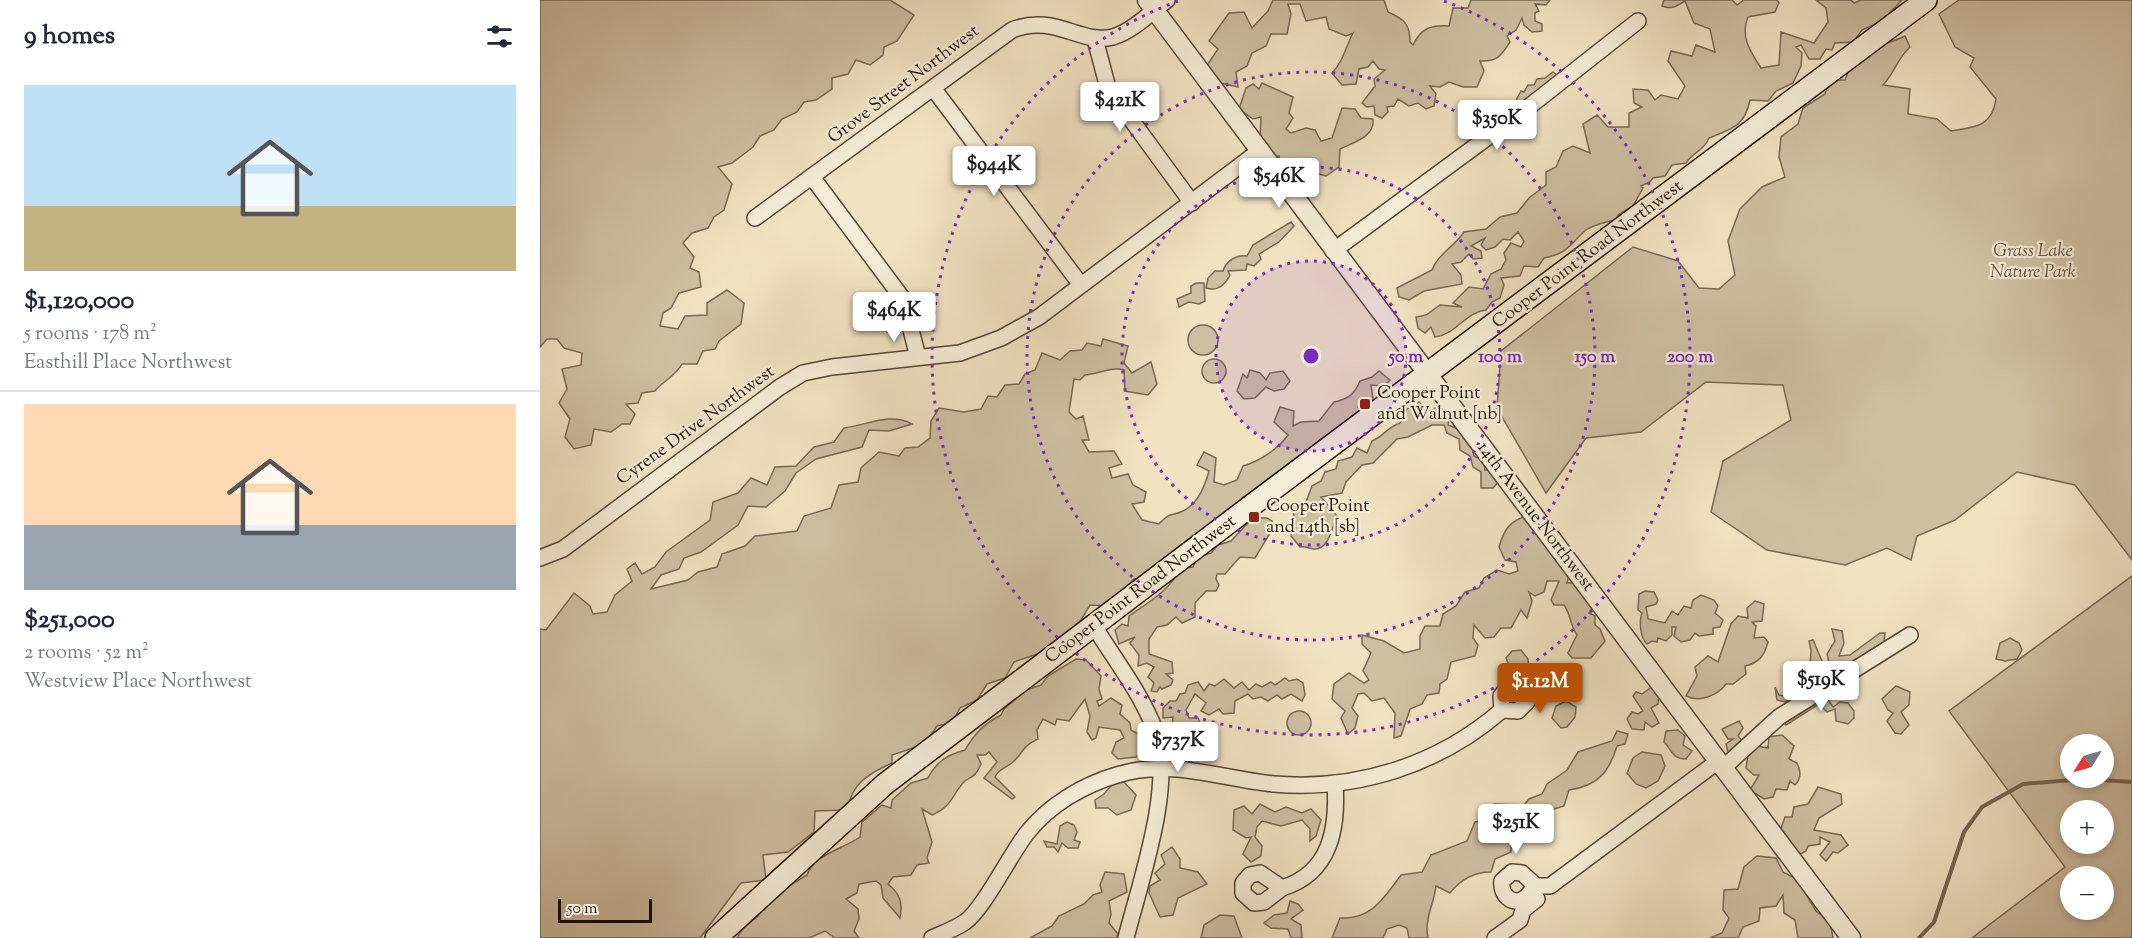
<!DOCTYPE html>
<html lang="en">
<head>
<meta charset="utf-8">
<style>
  body { margin:0; font-family:"Sorts Mill Goudy",serif; background:#f2f2f3; color:#1f2937; height:100vh; display:flex; flex-direction:column; font-size:22px; white-space:nowrap }
  * { box-sizing:border-box; margin:0 }
  p { font-size:20px; color:#747a83 }
  .icon { flex:none; width:33px; height:33px; fill:none; stroke:currentColor; stroke-width:2; stroke-linecap:round; stroke-linejoin:round }
  .map { position:relative; flex:1; overflow:hidden }
  .side { display:flex; flex-direction:column; background:#fff; width:540px }
  .side>* { flex:none }
  .needle { width:39px; rotate:233deg }
  .controls { position:absolute; left:1520px; top:734px; display:grid; gap:12px }
  .controls a { display:grid; place-items:center; width:54px; height:54px; border-radius:50%; background:#fff; box-shadow:0 3px 9px #0003; font-size:30px }
  .scale { position:absolute; left:18px; bottom:15px; width:94px; box-sizing:border-box; padding-left:6px; border:3px solid #23120a; border-top:0; font-size:16px; line-height:21px; white-space:nowrap; color:#23120a; -webkit-text-stroke:4px #f6ecd7; paint-order:stroke }
  .price { position:absolute; translate:-50% -51px; padding:0 14px; border-radius:6px; background:#fff; color:#222; font-size:20px; line-height:39px; filter:drop-shadow(0 2px 3px #0008) }
  .price::after { content:''; position:absolute; left:50%; top:36px; width:18px; height:14px; margin-left:-9px; background:inherit; clip-path:polygon(0 0,100% 0,50% 100%) }
  .price.current { background:#b45309; color:#fff }
  ul { padding:0; list-style:none }
  li { display:grid; align-content:center; gap:12px; height:318px; padding:0 24px }
  li+li { border-top:2px solid #e0e1e3 }
  li span { display:grid; place-items:center; height:186px; border-radius:0px; color:#555 }
  li>.icon { margin-inline-start:auto }
  span .icon { width:108px; height:108px; fill:#fffc; stroke-width:1 }
  li b { font-size:26px }
  h2 { display:flex; justify-content:space-between; align-items:center; height:72px; padding:0 24px; font-size:26px }
  main { display:flex; flex:1; min-height:0 }
  .map>svg:first-child { display:block }
  .green { fill:#cebfa3; stroke:#786856; stroke-width:1.5; fill-rule:evenodd }
  .lines { fill:none; stroke-linecap:round; stroke-linejoin:round }
  .stream { stroke:#756453; stroke-width:4 }
  .minor-casing { stroke:#564638; stroke-width:18 }
  .tertiary-casing { stroke:#564638; stroke-width:21 }
  .secondary-casing { stroke:#23120a; stroke-width:24 }
  .minor { stroke:#f6ecd7; stroke-width:15 }
  .tertiary { stroke:#f6ecd7; stroke-width:18 }
  .secondary { stroke:#f6ecd7; stroke-width:21 }
  .ring { fill:none; stroke:#7b2cbf; stroke-width:3; stroke-dasharray:3 6 }
  .poi-dot { fill:#8f2418; stroke:#f6ecd7; stroke-width:2 }
  .labels { text-anchor:middle; dominant-baseline:central; stroke-width:4.5; stroke-linejoin:round; paint-order:stroke }
  .street-label { font-size:18px; fill:#23120a; stroke:#f6ecd7 }
  .park-label { font-size:18px; font-style:italic; fill:#5f4f40; stroke:#f6ecd7 }
  .poi-label { font-size:18px; fill:#23120a; stroke:#f6ecd7; text-anchor:start }
  .centre { fill:#7b2cbf; stroke:#f6ecd7; stroke-width:3 }
  .ring-label { font-size:18px; text-anchor:middle; font-weight:bold; fill:#7b2cbf; stroke:#f6ecd7; stroke-width:4.5; stroke-linejoin:round; paint-order:stroke }
</style>
</head>
<body>
<main>
<section class="side">
<h2>9 homes<svg class="icon" aria-label="filters" viewBox="0 0 24 24"><path d="M4 7h16M4 17h16"/><circle cx="9" cy="7" r="2"/><circle cx="15" cy="17" r="2"/></svg></h2>
<ul>
<li><span style="background:linear-gradient(#bfe0f5 65%,#c2b280 0)"><svg class="icon" aria-label="home" viewBox="0 0 24 24"><path d="M3 11l9-7 9 7M6 9v11h12V9"/></svg></span><div><b>$1,120,000</b><p>5 rooms · 178 m²</p><p>Easthill Place Northwest</p></div></li>
<li><span style="background:linear-gradient(#ffd9b3 65%,#9aa5b1 0)"><svg class="icon" aria-label="home" viewBox="0 0 24 24"><path d="M3 11l9-7 9 7M6 9v11h12V9"/></svg></span><div><b>$251,000</b><p>2 rooms · 52 m²</p><p>Westview Place Northwest</p></div></li>
</ul>
</section>
<div class="map">
<svg width="1592" height="938" viewBox="0 0 1592 938">
  <rect width="100%" height="100%" fill="#f1e2c2"/>
  <filter id="stains"><feTurbulence type="fractalNoise" baseFrequency=".00333" numOctaves="4"/><feColorMatrix values="0 0 0 0 .2 0 0 0 0 .09 0 0 0 0 .02 0 0 0 .5 -.17"/></filter>
  <radialGradient id="worn" r=".72"><stop offset=".6" stop-color="#630" stop-opacity="0"/><stop offset="1" stop-color="#630" stop-opacity=".3"/></radialGradient>
  <g class="green">
    <path d="M0,0H350L374,15L357,41L344,47L343,55L330,65L316,60L308,74L292,78V89L276,100L264,102L257,112L242,119L234,130L220,136L213,147L192,163L178,167L192,184L184,210L174,217L168,228L152,233L143,243L154,257L150,268L159,272L161,287L139,293L131,308L123,313L120,326L138,329L145,316L167,315V303L187,290L204,303L201,324L179,341L175,349L163,351L157,364H142C135,377 124,380 115,391L102,393L98,403L86,404L95,414L90,424H82L71,432L54,429L51,445L34,449L25,437L30,419L19,403L27,389L22,369L41,365L42,353L24,348L17,339H7L0,347Z"/>
    <path d="M733,0H844L848,12C864,19 870,24 870,42L873,45C881,28 891,25 909,26L913,8H928L931,0H1010L1006,5L995,4L999,11L995,13V21L1002,24V31L992,32L984,25L982,18L976,30L967,36L970,42C961,56 957,62 940,61L944,71L937,87H923L909,82L900,87L890,86L896,94L894,106L886,109L878,103L869,106L858,99L854,106L847,107L848,112L842,118L835,115L834,106L827,107L822,103L835,86L834,79L845,70L839,69L833,61L828,67L819,69L816,84L802,85L792,73C804,60 805,48 813,33L806,36L789,29L786,17L766,21L760,4H748L751,14L747,34H731L726,46L712,53L707,66L696,72L698,87L676,82L666,67L678,49L669,41L689,13L704,12L712,28L728,11Z"/>
    <path d="M1124,0H1192L1197,5L1204,0H1237L1239,3L1235,12L1208,17C1200,36 1210,51 1221,68L1239,65L1241,32L1274,43L1288,22L1286,8L1276,0H1311L1314,3L1321,0H1362L1342,21L1322,30L1313,42L1295,43L1292,50L1286,49L1280,59H1269L1261,45L1256,47L1262,53L1261,66L1253,83L1236,91L1228,101L1210,100C1205,126 1192,129 1169,138C1164,151 1153,152 1146,163L1132,165L1125,176L1113,178L1110,182L1101,186L1103,188L1093,206L1078,215V219C1069,222 1054,224 1046,230C1029,245 1029,253 1004,258L998,267L984,266L980,276L961,278L964,285L960,298L952,302L946,310C925,312 916,335 895,337L891,327L885,333L878,328L876,317L886,315L900,305L922,307L913,303L929,287L943,289L951,274L961,269L966,260L964,253L971,243L981,247L984,241L978,232L970,240L963,239L955,247L946,250L941,245L945,238L931,246L941,251L942,258L933,259L929,254L921,262L912,264L921,275L922,284L884,291L869,300L859,297L857,288L892,270C898,254 914,247 924,232L946,229L960,217L977,213L989,198L1006,185V172L1016,167L1023,151L1033,146L1050,153L1043,124L1057,115L1068,127H1089V113L1102,107L1094,103L1093,89L1108,90L1115,100L1121,95L1138,99L1145,86L1128,61L1131,51L1152,56L1156,45L1175,52L1170,29L1154,23L1145,1C1137,6 1131,10 1122,6Z"/>
    <path d="M1419,0H1592V560L1535,485L1477,472L1415,520L1377,536L1371,560L1347,548L1305,565L1227,550L1171,512L1183,461L1251,420L1243,385L1166,382L1101,432L1046,438L1006,493L957,408L961,351L1093,247L1138,261L1159,288L1179,289L1195,275L1188,241L1200,209L1222,187L1245,177L1239,157L1241,137L1258,124L1263,108L1285,94L1289,80H1305C1317,44 1336,50 1365,36L1370,47C1357,59 1355,72 1343,85L1370,89L1368,114L1397,119L1411,131C1435,127 1452,127 1456,99L1430,67L1434,58L1415,47L1399,14Z"/>
    <polygon points="1013,72 1018,76 979,108 974,104 981,91 984,92 988,85 994,85 997,79 1005,78"/>
    <path d="M722,83L753,97L749,113L753,118L746,129L751,133L766,128L775,130L781,141L792,138L802,108L815,109L821,118L833,119C835,137 814,142 800,149L799,167L786,176L775,173L771,183L756,182L741,170L739,156L730,158L720,142L721,117L713,119L699,109L706,88L713,84L719,89Z"/>
    <path d="M751,222L754,226L739,242L719,254L721,259L714,266L707,264L706,270L688,271L690,275C685,285 678,292 666,288L668,278L675,271H683C686,261 697,254 707,256L713,245Z"/>
    <polygon points="656,283 664,283 665,301 659,304 649,302 639,307 637,299 651,293 651,286"/>
    <circle cx="663" cy="340" r="15"/>
    <path d="M563,339L588,346L584,363L592,373L611,362L617,384L608,395L585,391L584,370C573,366 558,374 545,375L540,380L534,379L529,412L536,419L543,416L549,440H542L549,452L574,451L582,464L569,468L572,478L588,474L593,485L606,492L604,502L592,504L602,520L619,524C631,511 630,517 643,511C658,504 665,486 669,471L657,465L664,452L676,458L674,482L684,485L697,480L703,466C720,461 738,449 748,435L734,422L740,407L754,411L753,426L761,422L779,421L794,402C808,399 814,395 820,381L832,377L839,371L850,380L844,386L831,385L833,399L818,407L824,414L770,455L753,460L749,467L702,498L691,517L611,577L594,579L568,606L550,605L541,620L509,650L474,662L465,678L447,684L437,700L420,708L412,723L397,726L385,744L352,755V763C328,774 312,783 307,810L275,811L274,832L248,852L223,855L226,880L201,883L160,938H0V629L6,630L34,593L50,606L53,614L67,612L75,595L92,581L87,569L95,563L102,574L115,567L126,552L170,520L173,502L198,493L211,478L227,485L235,467L256,466L274,447L294,442L304,428C328,425 350,412 372,424L349,431L329,430L322,447L276,459L256,473L245,491L226,507L208,506L198,525L161,552L144,558L139,569L121,575L111,589L148,580L158,572L177,567L182,554L205,546L215,536L257,531L264,516L291,508L299,485L318,482L321,468L339,452L359,456L365,448L378,447L390,438L391,421L399,408L424,412L441,409L448,396L457,397L465,385L479,384L485,374L495,370L502,353L520,360L530,351L542,350L547,343L561,346Z"/>
    <circle cx="674" cy="371" r="12"/>
    <polygon points="710,370 720,373 726,380 730,373 743,371 750,381 744,389 734,391 726,387 715,398 704,399 697,391 703,374 707,378"/>
    <path d="M879,402L889,413L900,404L911,408L908,425L923,431V438L932,444L934,456L944,461L945,470H954L960,480L953,488H941V472L933,467L930,456L920,450L919,439L907,433L904,425H892L868,437L857,439L833,463L822,465L806,482L802,493L781,497L797,516C793,525 789,549 775,549C770,549 766,546 760,547L751,536L754,515L752,503L766,502L772,486L781,481L785,472L796,469L798,461L812,457L817,448L827,453L832,441C845,436 844,429 860,423L867,409Z"/>
    <path d="M987,516L1029,575L1027,583H1036L1056,605L1049,613L1055,616V625L1060,629L1065,641L1051,658H1032L1028,653L1037,635C1030,625 1031,615 1024,605H1014L1011,600L1019,581H1007L1004,592L995,596L989,592L992,601L987,618L981,610L971,628H961L954,637L945,638L934,625L933,638L938,645L935,656L911,662L907,679L900,684L899,693L887,695L882,704L870,709L861,736L854,738L855,713L844,698L832,701L824,693L818,694L812,708L818,716L815,728L808,734L801,718L805,711L792,699L794,684L809,673L824,683L829,680L823,671L831,653L822,644V635L844,641L864,653L880,649V636L885,626H900L903,614L916,606L925,592L939,588L944,578L957,570L969,574L978,571L976,562L965,560L959,547C964,530 969,521 987,516Z"/>
    <path d="M716,518H727L732,521L735,530L730,533L715,558L700,557L685,574H677L676,579L679,585L676,591H666L655,603V617L642,623L636,617L627,625L617,627L609,639V654L632,662L633,673L626,674L633,680L631,685L622,689L620,687L617,692L611,691L614,683L608,677L614,667L607,663L598,666L599,655L590,643L595,637L579,644L575,630L582,624L588,626L589,616C609,602 629,591 641,568L653,567L657,557L671,553L678,545L691,541L705,526Z"/>
    <path d="M1592,576V938H1432L1525,867L1409,711ZM1530,744H1563V777H1530ZM1530,810H1563V843H1530ZM1530,876H1563V909H1530Z"/>
    <path d="M1105,591L1114,592L1118,600L1116,604L1106,607L1108,619L1125,623L1132,611L1138,615L1144,606L1151,608L1153,600L1161,595L1174,600L1178,606L1175,613L1183,620L1180,627L1173,628V634L1159,636L1155,633L1150,640L1141,642L1134,636L1136,627H1132V635L1126,641L1118,638L1117,642L1112,641L1107,644C1100,638 1099,621 1102,613L1098,610L1099,594Z"/>
    <path d="M1215,601L1224,604L1222,621L1212,622L1216,626L1214,638L1224,637L1228,642C1224,656 1219,663 1205,666L1206,674L1193,684H1186C1178,695 1160,703 1146,696L1157,676L1155,667L1168,656L1178,662L1191,624L1198,616L1208,618L1207,608Z"/>
    <polygon points="1292,629 1302,631 1304,643 1299,656 1310,655 1340,633 1345,633 1344,642 1293,675 1281,678 1278,689 1259,694 1245,702 1237,700 1235,687 1239,695 1245,696 1248,691 1254,692 1260,680 1269,684 1271,650 1269,641 1273,640 1285,668 1290,666 1287,654 1295,641"/>
    <polygon points="1470,638 1479,643 1482,650 1477,659 1465,661 1456,659 1460,643"/>
    <polygon points="981,650 988,659 989,671 982,679 971,679 964,671 968,663 966,658 972,651"/>
    <path d="M536,659L546,660L561,676L559,689L562,699L557,701L559,706L571,698L582,705L580,714L590,723L591,730L600,735L604,748L596,757L578,759L572,753L576,742L584,738L580,730L559,727L556,738L552,740L547,732L550,716L545,699L529,721L517,719L515,725L503,719L497,730L498,739C480,748 485,751 473,762C467,768 459,768 455,777L475,797L472,799L444,778L457,762L449,752L445,755H437L441,764C433,782 430,774 422,784C410,799 411,807 392,815L382,809L392,842L387,858L389,863L377,865L371,875L353,877L348,884C360,894 363,902 360,918L343,898L341,885L336,881L319,884L317,893L306,899L318,909L319,919L314,931L319,938H295L285,931L269,938H197L202,929L218,916L224,901L267,875C273,855 303,849 320,837L322,822L342,805L351,808L352,800L371,783L388,778C397,761 407,755 425,750C435,733 444,724 461,715L464,709L486,690L501,685L508,676Z"/>
    <polygon points="745,678 749,681 757,679 763,683 765,695 762,701 751,694 742,699 737,695 728,701 721,697 713,699 708,694 695,701 694,713 683,714 679,709 669,715 661,711 666,703 655,694 646,710 649,718 658,718 661,725 656,730 649,731 643,744 656,756 651,762 634,760 632,750 636,743 632,736 635,731 632,727 633,717 623,718 623,708 630,701 636,701 640,694 645,693 648,685 658,682 664,691 669,684 675,686 684,679 694,688 702,682 709,690 716,684 722,687 731,682 735,685"/>
    <polygon points="1113,686 1119,694 1118,704 1111,708 1119,723 1112,727 1105,722 1104,730 1092,729 1087,719 1092,712 1098,714 1103,711 1093,696 1096,692 1102,694"/>
    <polygon points="1356,686 1370,692 1369,705 1361,712 1369,725 1361,734 1355,733 1347,721 1353,713 1348,710 1342,699"/>
    <polygon points="1287,698 1293,707 1300,702 1308,703 1314,711 1314,718 1308,724 1296,721 1295,709 1287,712 1279,704 1246,725 1243,722 1278,699"/>
    <polygon points="1026,701 1036,707 1035,717 1027,727 1021,728 1012,718 1016,706"/>
    <circle cx="759" cy="723" r="12"/>
    <polygon points="1199,721 1203,728 1198,736 1205,744 1195,753 1188,752 1186,744 1193,739 1188,739 1182,729"/>
    <path d="M1138,730L1145,736L1143,745L1152,751L1146,759C1131,758 1133,751 1124,742L1126,731Z"/>
    <path d="M1077,731L1088,734L1085,744L1077,746C1069,773 1057,786 1029,790L1024,806L1011,810L1004,823L988,821L984,829L972,834L971,852L955,859L951,872C934,872 921,879 910,893L896,886C894,904 884,919 888,938H869L867,928L859,925L847,929L843,938H792L800,918C831,920 844,898 861,875L882,872L891,855L927,841L935,822L949,819L954,804L984,805L989,799L1002,794L1007,784L1027,770L1038,752L1072,741Z"/>
    <path d="M1242,735L1254,746L1249,759L1257,763C1261,771 1261,779 1255,785L1250,781L1247,790L1236,789L1233,797L1224,799L1210,790L1219,775H1214L1206,768L1208,755L1217,746L1228,748L1229,737Z"/>
    <polygon points="1102,752 1121,755 1125,766 1118,781 1106,788 1096,784 1087,773 1093,758"/>
    <polygon points="574,782 584,782 596,795 591,810 577,815 568,808 556,808 555,800 564,794"/>
    <polygon points="1278,787 1301,794 1302,804 1279,818 1274,830 1301,835 1308,845 1298,853 1293,852 1286,861 1280,855 1290,842 1280,837 1280,844 1268,846 1266,851 1257,856 1239,834 1245,817 1252,817 1254,807 1268,804"/>
    <polygon points="720,804 735,812 746,807 762,813 771,809 781,820 776,836 770,841 770,829 762,820 741,826 722,821 717,827 715,837 722,846 721,856 711,862 703,854 711,837 706,838 693,830 694,810 704,806 712,814"/>
    <polygon points="527,822 534,825 537,832 534,840 540,842 538,848 528,848 522,843 518,852 514,847 507,847 504,841 517,844 520,826"/>
    <polygon points="632,847 640,859 640,868 658,872 667,884 638,898 633,915 620,917 609,893 610,886 620,880 615,873 625,864 621,855"/>
    <polygon points="1217,856 1236,858 1243,872 1257,879 1276,911 1290,922 1293,938 1258,938 1255,920 1244,913 1243,895 1236,906 1220,908 1219,921 1203,927 1198,938 1170,938 1182,933 1189,918 1183,910 1184,890 1198,889 1204,867"/>
    <polygon points="565,872 584,874 587,892 569,901 571,914 569,923 578,934 577,938 490,938 512,926 519,916 544,904 553,895 562,892 560,885"/>
    <polygon points="750,901 758,904 763,910 751,919 761,925 762,938 751,938 748,929 731,928 724,923 734,915 747,913"/>
    <polygon points="680,915 694,916 702,938 661,938 664,925"/>
  </g>
  <g class="lines">
    <polyline class="stream" points="1379,938 1394,922 1424,832 1442,807 1483,784 1545,779 1592,782"/>
    <g class="minor-casing">
      <g id="minor">
        <polyline points="555,39 568,88 652,203"/>
        <polyline points="393,88 541,285"/>
        <polyline points="272,177 363,299 378,357"/>
        <path d="M215,218L472,30C515,13 540,45 573,37C593,31 610,13 627,0"/>
        <polyline points="793,251 986,109 1098,21"/>
        <polyline points="0,558 23,549 240,387 263,373 292,367 420,353 461,338 499,317 718,152"/>
        <path d="M554,626C575,660 601,693 615,730C635,784 600,882 586,938"/>
        <polygon points="969,685 978,685 987,693 987,702 978,711 962,710 961,696"/>
        <polyline points="1182,769 1239,717 1370,635"/>
        <path d="M972,872L982,873L996,886C992,889 989,895 985,898C972,907 960,894 962,881Z"/>
        <polygon points="720,873 742,888 724,902 714,903 703,893 703,883 710,875"/>
        <polyline points="996,886 1010,886 1177,762"/>
        <path d="M742,888C791,873 798,828 795,783"/>
        <path d="M392,938C403,933 415,929 425,922C443,910 471,853 487,833C509,805 543,785 577,775C631,758 681,779 734,784C817,791 899,765 962,710"/>
        <polyline points="955,938 980,920 983,910 997,899"/>
      </g>
    </g>
    <g class="tertiary-casing">
      <polyline id="tertiary" points="607,0 1311,938"/>
    </g>
    <g class="secondary-casing">
      <polyline id="secondary" points="176,938 345,784 720,499 1386,0"/>
    </g>
    <use href="#minor" class="minor"/>
    <use href="#tertiary" class="tertiary"/>
    <use href="#secondary" class="secondary"/>
  </g>
  <circle cx="771" cy="356" r="95" fill="#7b2cbf" fill-opacity=".12"/>
  <g class="ring">
    <circle cx="771" cy="356" r="95"/>
    <circle cx="771" cy="356" r="189"/>
    <circle cx="771" cy="356" r="284"/>
    <path d="M904 1A379 379 0 1 1 638 1"/>
  </g>
  <g class="poi-dot">
    <rect x="819" y="398" width="12" height="12" rx="3"/>
    <rect x="708" y="511" width="12" height="12" rx="3"/>
  </g>
  <g class="labels">
    <g class="street-label">
      <text transform="translate(364 85) rotate(-37)">Grove Street Northwest</text>
      <text transform="translate(1048 255) rotate(-37)">Cooper Point Road Northwest</text>
      <text transform="translate(156 426) rotate(-36)">Cyrene Drive Northwest</text>
      <text transform="translate(995 517) rotate(53)">14th Avenue Northwest</text>
      <text transform="translate(601 590) rotate(-37)">Cooper Point Road Northwest</text>
    </g>
    <g class="park-label">
      <text x="1493" y="252">Grass Lake<tspan x="1493" dy="21">Nature Park</tspan></text>
    </g>
    <g class="poi-label">
      <text x="837" y="394">Cooper Point<tspan x="837" dy="21">and Walnut [nb]</tspan></text>
      <text x="726" y="507">Cooper Point<tspan x="726" dy="21">and 14th [sb]</tspan></text>
    </g>
  </g>
  <circle cx="771" cy="356" r="9" class="centre"/>
  <g class="ring-label">
    <text x="866" y="362">50 m</text>
    <text x="960" y="362">100 m</text>
    <text x="1055" y="362">150 m</text>
    <text x="1150" y="362">200 m</text>
  </g>
  <rect width="100%" height="100%" filter="url(#stains)"/>
  <rect width="100%" height="100%" fill="url(#worn)"/>
</svg>
<div class="controls">
<a><svg class="needle" viewBox="-14 -14 28 28"><path d="M0-13l5 13h-10z" fill="#e53935"/><path d="M0 13l5-13h-10z" fill="#747a83"/></svg></a>
<a>+</a>
<a>−</a>
</div>
<div class="scale">50 m</div>
<b class="price" style="left:580px;top:133px">$421K</b>
<b class="price" style="left:957px;top:151px">$350K</b>
<b class="price" style="left:454px;top:197px">$944K</b>
<b class="price" style="left:739px;top:209px">$546K</b>
<b class="price" style="left:354px;top:343px">$464K</b>
<b class="price" style="left:1281px;top:712px">$519K</b>
<b class="price current" style="left:1000px;top:714px">$1.12M</b>
<b class="price" style="left:638px;top:773px">$737K</b>
<b class="price" style="left:976px;top:855px">$251K</b>
</div>
</main>
</body>
</html>
